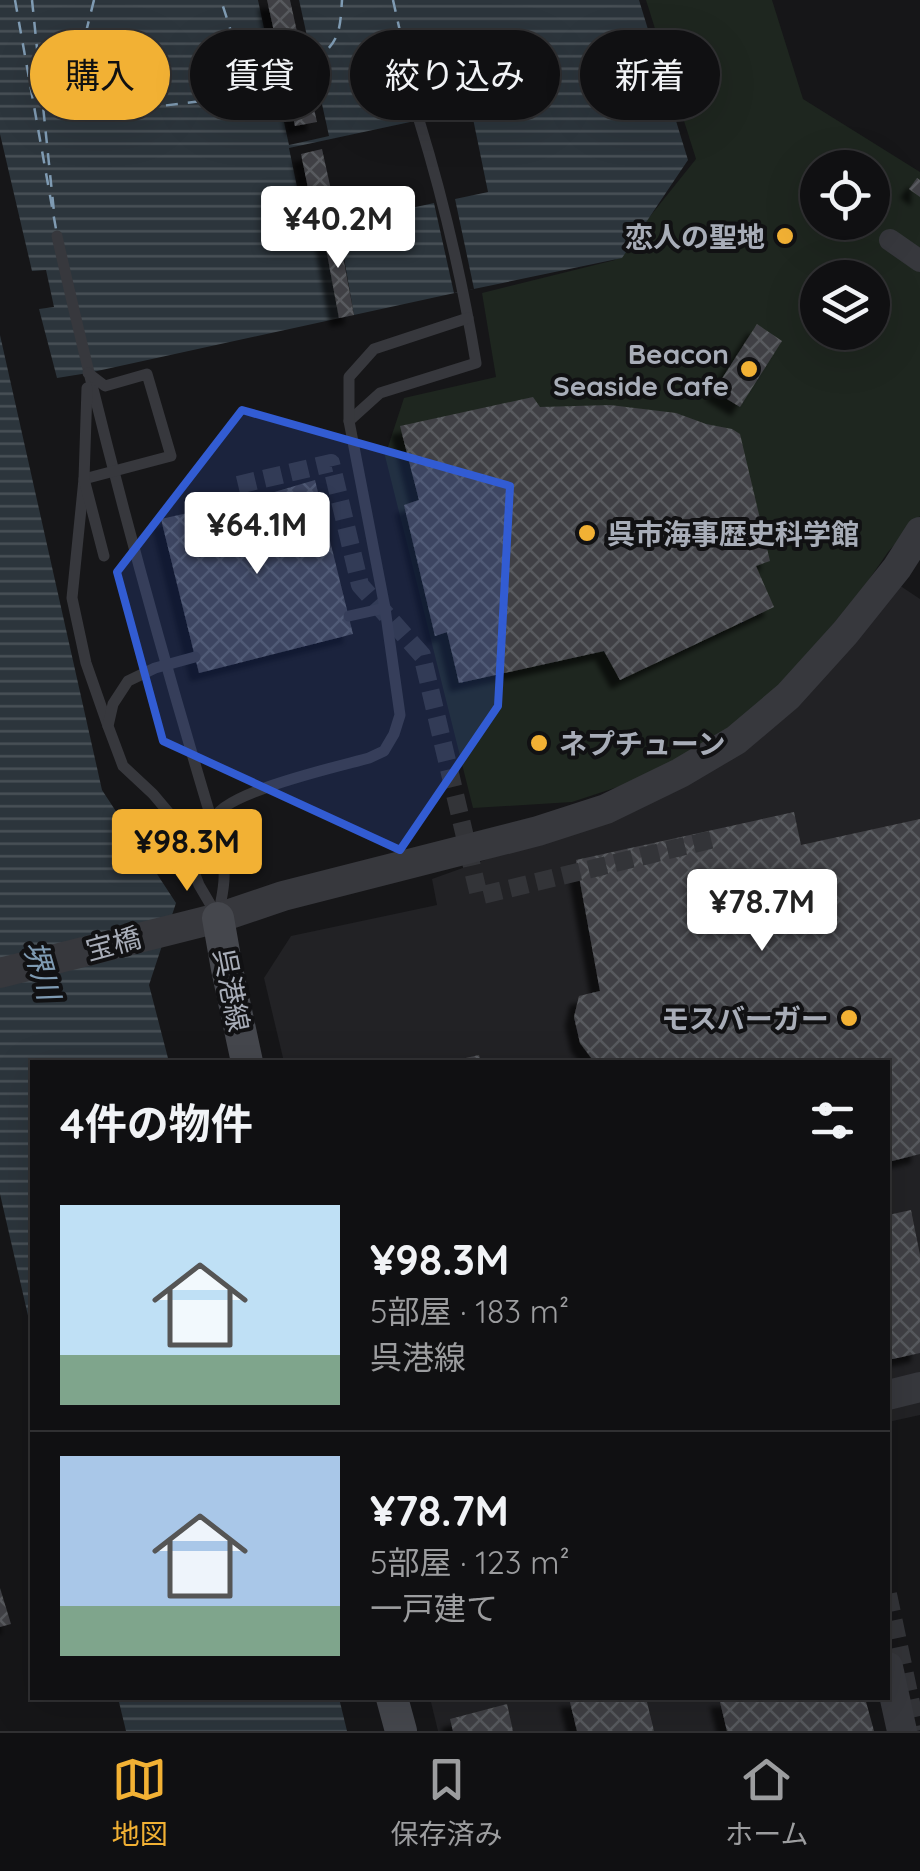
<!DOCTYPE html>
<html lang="ja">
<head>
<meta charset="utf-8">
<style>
  body { margin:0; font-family:Quicksand,"Noto Sans JP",sans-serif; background:#19191b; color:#f1f3f6; height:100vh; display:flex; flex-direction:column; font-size:38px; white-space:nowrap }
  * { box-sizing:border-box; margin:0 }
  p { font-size:32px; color:#9c9d9f }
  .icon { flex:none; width:55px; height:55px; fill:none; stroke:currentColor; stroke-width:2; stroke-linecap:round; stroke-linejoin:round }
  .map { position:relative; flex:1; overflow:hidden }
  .details { position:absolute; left:30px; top:1060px; width:860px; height:640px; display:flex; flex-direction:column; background:#101012; border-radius:0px; box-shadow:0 10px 40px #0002,0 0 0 2px #303032 }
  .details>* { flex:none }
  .guide { position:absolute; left:30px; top:30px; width:860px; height:90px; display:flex; gap:20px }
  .fabs { position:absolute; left:800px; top:150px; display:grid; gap:20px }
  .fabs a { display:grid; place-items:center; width:90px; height:90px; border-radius:50%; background:#101012; box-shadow:0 10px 40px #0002,0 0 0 2px #303032; font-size:50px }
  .price { position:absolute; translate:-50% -85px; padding:0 22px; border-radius:10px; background:#fff; color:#222; font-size:32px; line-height:65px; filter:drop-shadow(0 2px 5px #0008) }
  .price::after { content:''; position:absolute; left:50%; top:60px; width:30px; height:22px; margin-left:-15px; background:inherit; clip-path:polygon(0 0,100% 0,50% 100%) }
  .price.current { background:#f2b134; color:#111 }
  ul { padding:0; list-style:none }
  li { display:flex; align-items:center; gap:30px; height:250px; padding:0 30px }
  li+li { border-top:2px solid #303032 }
  li span { display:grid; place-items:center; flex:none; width:280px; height:200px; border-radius:0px; color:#555 }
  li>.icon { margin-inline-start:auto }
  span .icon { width:120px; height:120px; fill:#fffc; stroke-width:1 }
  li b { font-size:42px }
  h2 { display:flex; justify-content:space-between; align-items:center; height:120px; padding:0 30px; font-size:42px }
  .tag { padding:0 35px; border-radius:45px; background:#101012; box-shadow:0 10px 40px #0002,0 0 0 2px #303032; font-size:35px; line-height:90px }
  .tag.current { background:#f2b134; color:#111 }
  .dock { display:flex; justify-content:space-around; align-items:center; height:140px; border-top:2px solid #303032; background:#101012; font-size:28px; color:#9c9d9f }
  .dock a { display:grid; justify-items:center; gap:5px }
  .dock .current { color:#f2b134 }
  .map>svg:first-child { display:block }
  .built { fill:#222225 }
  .park { fill:#1e261f; fill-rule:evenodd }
  .water { fill:url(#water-rules) }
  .pier { fill:#161618 }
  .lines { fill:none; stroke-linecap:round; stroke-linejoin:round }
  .ferry { stroke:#7f9bb3; stroke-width:2.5; stroke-dasharray:12 10; stroke-linecap:butt }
  .building { fill:url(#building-cross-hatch); filter:url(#shadow) }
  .pedestrian-tunnel { stroke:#333438; stroke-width:18; stroke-dasharray:18 9; stroke-linecap:butt }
  .service { stroke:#37383d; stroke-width:11 }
  .minor { stroke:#37383d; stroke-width:22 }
  .tertiary { stroke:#37383d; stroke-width:30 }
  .secondary { stroke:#45474d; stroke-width:32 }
  .marked { fill:#325cd3; fill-opacity:0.2; stroke:#325cd3; stroke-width:8; stroke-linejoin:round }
  .poi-dot { fill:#f2b134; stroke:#111113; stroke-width:4 }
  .labels { text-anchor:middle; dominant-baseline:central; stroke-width:8; stroke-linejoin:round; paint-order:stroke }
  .poi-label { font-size:28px; font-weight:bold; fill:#a8adb8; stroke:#111113; text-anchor:end }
  .street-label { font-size:28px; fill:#a8adb8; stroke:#111113 }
  .water-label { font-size:30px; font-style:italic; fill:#7f9bb3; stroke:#111113 }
</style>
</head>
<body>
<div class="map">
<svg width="920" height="1731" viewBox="0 0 920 1731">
  <defs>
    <pattern id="water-rules" width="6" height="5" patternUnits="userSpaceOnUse" patternTransform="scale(2.5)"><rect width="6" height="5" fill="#2c353c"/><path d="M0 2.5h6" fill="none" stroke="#485056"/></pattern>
    <pattern id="building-cross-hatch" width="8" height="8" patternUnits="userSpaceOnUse" patternTransform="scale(2.5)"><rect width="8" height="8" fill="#404145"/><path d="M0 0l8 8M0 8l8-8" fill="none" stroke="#595a5e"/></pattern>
    <filter id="shadow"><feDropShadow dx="-9" dy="9" stdDeviation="2.5" flood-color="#0009"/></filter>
  </defs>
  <rect width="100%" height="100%" fill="#161618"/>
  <g class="built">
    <polygon points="899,585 920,599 920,1415 888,1422 888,1062 284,1062 264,978 291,936 437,905 432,879 674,792"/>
    <polygon points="430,1698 862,1698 870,1731 438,1731"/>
  </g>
  <path class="park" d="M646,0H772L803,99L920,172V516L888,552L868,581L806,658L738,726L651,776L572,802L473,808L385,456L404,398L496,377L482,293L615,260L696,159ZM818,168H872V222H818ZM818,278H872V332H818Z"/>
  <g class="water">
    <polygon points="0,0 639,0 688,160 622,258 464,291 88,373 57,378 39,309 54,307 46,270 32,271 0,134"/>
    <polygon points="0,335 102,790 176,903 149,985 169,1062 32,1062 32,1333 0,1194"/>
    <polygon points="118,1698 339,1698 347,1731 126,1731"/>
  </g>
  <g class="pier">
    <polygon points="258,0 299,0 329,136 289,145"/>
    <polygon points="471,109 488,192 455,199 474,289 454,293 434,203 338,224 354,315 339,318 322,228 306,230 289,148"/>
  </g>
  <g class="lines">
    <g class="ferry">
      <polyline points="15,0 56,229"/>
      <polyline points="32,0 54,212"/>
      <polyline points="94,0 84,40 144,108 278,92 251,94 221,0"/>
      <polyline points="393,0 419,116"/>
      <path d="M312,62C340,43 340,31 342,0"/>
    </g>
  </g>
  <g class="building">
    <polygon points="267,0 290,0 317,122 295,126"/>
    <polygon points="322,149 337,217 315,222 301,154"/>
    <polygon points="917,178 920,180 920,197 909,189"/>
    <polygon points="337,224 354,315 339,318 322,227"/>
    <polygon points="757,324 782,341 740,407 714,391"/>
    <polygon points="533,397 540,407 610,405 676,413 706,424 732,429 740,434 770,561 756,566 774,607 620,680 604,651 459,683 447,632 435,636 404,505 419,500 400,426"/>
    <polygon points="315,480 353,634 199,673 161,519 254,498"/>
    <polygon points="794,812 801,845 920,819 920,1154 888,1162 888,1062 615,1062 614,1058 592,1059 580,1043 574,1017 579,996 600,991 576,860"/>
    <polygon points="479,1055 481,1062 452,1062 452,1061"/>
    <polygon points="911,1210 920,1255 920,1353 888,1360 888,1215"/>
    <polygon points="0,1588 11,1624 0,1627"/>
    <polygon points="569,1698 646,1698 654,1731 577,1731"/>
    <polygon points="719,1698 865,1698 874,1731 727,1731"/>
    <polygon points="507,1704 513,1731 453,1731 450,1719"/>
  </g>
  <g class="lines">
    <g class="pedestrian-tunnel">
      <polyline points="238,485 331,463 360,585 422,655 479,896 718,838"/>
      <polyline points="888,1594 917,1731"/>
    </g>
    <g class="service">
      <path d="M57,236C101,433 154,628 212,821"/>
      <polyline points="88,373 105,386 147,374 171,456 84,479 72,598 86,663 108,726"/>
      <polyline points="87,388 84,479 104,556"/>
      <path d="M349,421L380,393L476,363C462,279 444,201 419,120"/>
      <polyline points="349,616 385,608"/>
      <polyline points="195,657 155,668 128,681 113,704 108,726 123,766 153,794 169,813 181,838 199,885 216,914"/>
      <path d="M219,912C221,900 225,885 224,873C223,856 211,837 214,820C219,793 341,766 369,758L384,751L394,734L400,715L385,608L349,421V377L374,349L468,318"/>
    </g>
    <polyline class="minor" points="890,240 920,261"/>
    <g class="tertiary">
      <polyline points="0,973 218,918 283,896 538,831 606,809 680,773 736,740 788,696 845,633 897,568 920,532"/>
      <polyline points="888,1395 920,1387"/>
      <polyline points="888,1667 902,1731"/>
    </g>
    <g class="secondary">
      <polyline points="218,918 227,969 247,1062"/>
      <polyline points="392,1698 401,1731"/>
    </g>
  </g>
  <path class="marked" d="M242,410L510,486L498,706L400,850L163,741L117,572Z"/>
  <g class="poi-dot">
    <circle cx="785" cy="236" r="10"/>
    <circle cx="749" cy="369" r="10"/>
    <circle cx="587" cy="533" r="10"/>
    <circle cx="539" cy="743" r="10"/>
    <circle cx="849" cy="1018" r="10"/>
  </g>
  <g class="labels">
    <g class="poi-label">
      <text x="765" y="236">恋人の聖地</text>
      <text x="729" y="353">Beacon<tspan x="729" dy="32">Seaside Cafe</tspan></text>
      <text x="607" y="533" text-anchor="start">呉市海事歴史科学館</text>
      <text x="559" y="743" text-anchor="start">ネプチューン</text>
      <text x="829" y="1018">モスバーガー</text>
    </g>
    <g class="street-label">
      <text transform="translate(113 943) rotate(-15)">宝橋</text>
      <text transform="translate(232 990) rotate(79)">呉港線</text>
    </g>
    <g class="water-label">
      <text transform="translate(42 970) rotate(74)">堺川</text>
    </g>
  </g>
</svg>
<div class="fabs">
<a><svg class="icon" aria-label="locate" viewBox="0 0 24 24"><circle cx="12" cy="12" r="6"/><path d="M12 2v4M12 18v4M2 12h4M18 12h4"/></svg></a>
<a><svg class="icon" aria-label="layers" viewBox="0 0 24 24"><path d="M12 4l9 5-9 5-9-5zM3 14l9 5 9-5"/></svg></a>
</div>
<b class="price" style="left:338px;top:271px">¥40.2M</b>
<b class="price" style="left:257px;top:577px">¥64.1M</b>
<b class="price current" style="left:187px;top:894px">¥98.3M</b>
<b class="price" style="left:762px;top:954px">¥78.7M</b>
<div class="guide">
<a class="tag current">購入</a>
<a class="tag">賃貸</a>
<a class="tag">絞り込み</a>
<a class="tag">新着</a>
</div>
<section class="details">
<h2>4件の物件<svg class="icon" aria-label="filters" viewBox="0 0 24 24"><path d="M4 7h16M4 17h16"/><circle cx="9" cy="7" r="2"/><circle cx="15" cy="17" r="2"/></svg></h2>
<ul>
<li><span style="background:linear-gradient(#bfe0f5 75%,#7fa58c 0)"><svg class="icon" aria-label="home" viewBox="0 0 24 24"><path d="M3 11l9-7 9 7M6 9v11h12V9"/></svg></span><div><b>¥98.3M</b><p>5部屋 · 183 m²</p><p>呉港線</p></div></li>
<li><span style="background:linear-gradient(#a9c7e8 75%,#7fa58c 0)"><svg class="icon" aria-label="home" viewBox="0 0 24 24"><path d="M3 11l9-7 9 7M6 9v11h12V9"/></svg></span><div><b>¥78.7M</b><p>5部屋 · 123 m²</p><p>一戸建て</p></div></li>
</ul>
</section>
</div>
<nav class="dock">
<a class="current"><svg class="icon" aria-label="map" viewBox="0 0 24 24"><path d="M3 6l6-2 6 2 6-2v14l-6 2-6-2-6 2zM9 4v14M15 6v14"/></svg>地図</a>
<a><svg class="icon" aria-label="saved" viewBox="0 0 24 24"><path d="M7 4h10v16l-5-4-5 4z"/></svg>保存済み</a>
<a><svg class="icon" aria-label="home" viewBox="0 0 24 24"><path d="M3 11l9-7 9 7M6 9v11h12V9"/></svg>ホーム</a>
</nav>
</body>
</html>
